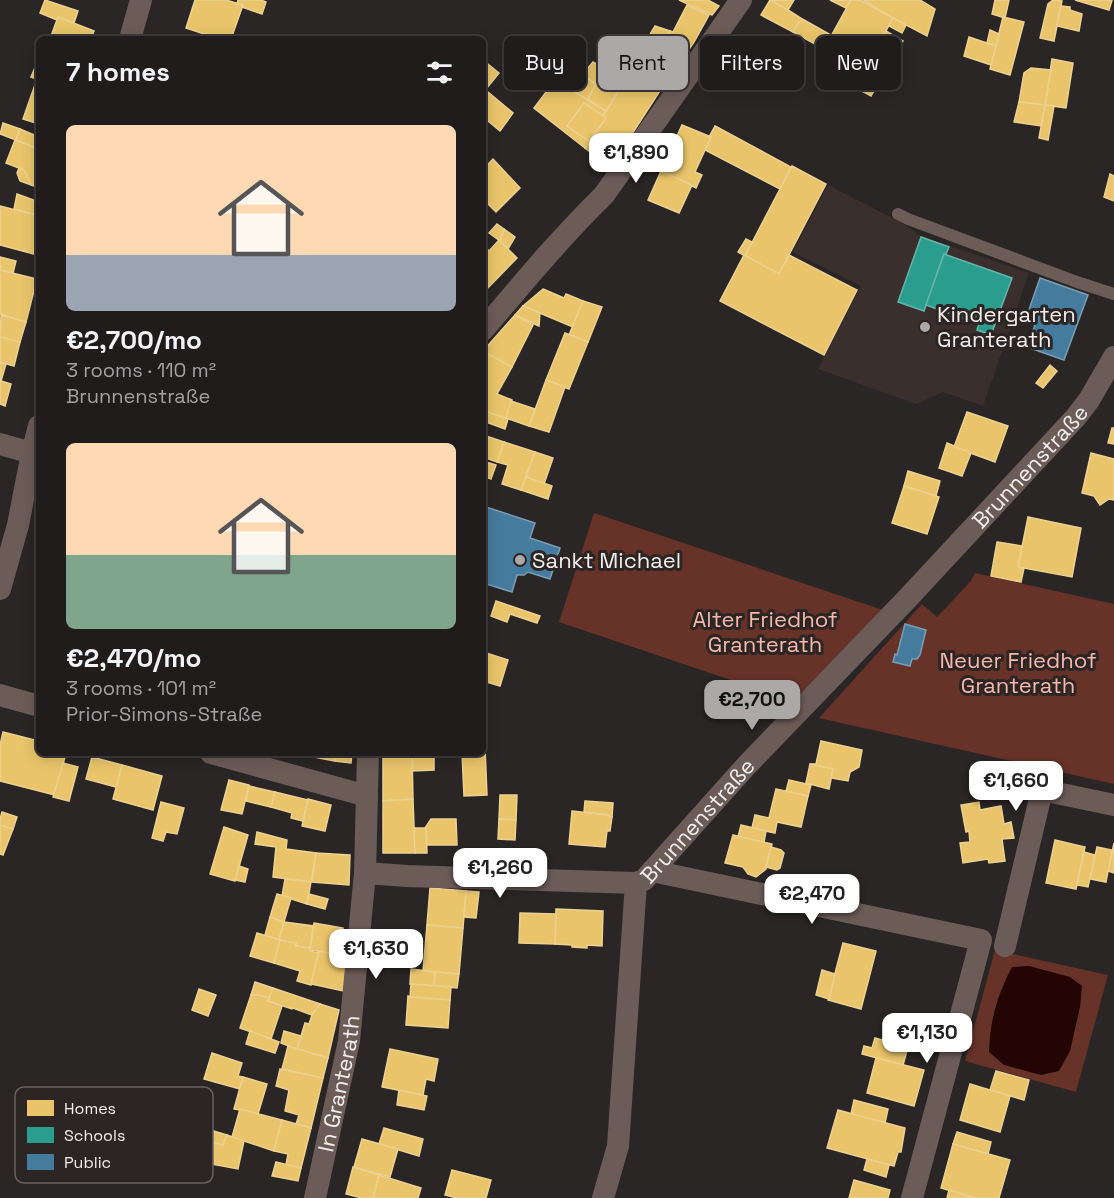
<!DOCTYPE html>
<html lang="en">
<head>
<meta charset="utf-8">
<style>
  body { margin:0; font-family:"Space Grotesk",sans-serif; background:#282525; color:#f1f3f6; height:100vh; display:flex; flex-direction:column; font-size:22px; white-space:nowrap }
  * { box-sizing:border-box; margin:0 }
  p { font-size:20px; color:#a2a1a3 }
  .icon { flex:none; width:33px; height:33px; fill:none; stroke:currentColor; stroke-width:2; stroke-linecap:round; stroke-linejoin:round }
  .map { position:relative; flex:1; overflow:hidden }
  .drawer { position:absolute; left:36px; top:36px; width:450px; height:720px; display:flex; flex-direction:column; background:#201c1c; border-radius:9px; box-shadow:0 3px 15px #0003,0 0 0 2px #3d3a3b }
  .drawer>* { flex:none }
  .hud { position:absolute; left:504px; top:36px; width:519px; height:54px; display:flex; gap:12px }
  .price { position:absolute; translate:-50% -51px; padding:0 14px; border-radius:12px; background:#fff; color:#222; font-size:20px; line-height:39px; filter:drop-shadow(0 2px 3px #0008) }
  .price::after { content:''; position:absolute; left:50%; top:36px; width:18px; height:14px; margin-left:-9px; background:inherit; clip-path:polygon(0 0,100% 0,50% 100%) }
  .price.current { background:#aca8a7; color:#111 }
  ul { padding:0; list-style:none }
  li { display:grid; align-content:center; gap:12px; height:318px; padding:0 30px }
  li span { display:grid; place-items:center; height:186px; border-radius:9px; color:#555 }
  li>.icon { margin-inline-start:auto }
  span .icon { width:108px; height:108px; fill:#fffc; stroke-width:1 }
  li b { font-size:26px }
  h2 { display:flex; justify-content:space-between; align-items:center; height:72px; padding:0 30px; font-size:26px }
  .tag { padding:0 21px; border-radius:9px; background:#201c1c; box-shadow:0 3px 15px #0003,0 0 0 2px #3d3a3b; font-size:21px; line-height:54px }
  .tag.current { background:#aca8a7; color:#111 }
  .map>svg:first-child { display:block }
  .built { fill:#3a2f2d }
  .green { fill:#673228 }
  .water { fill:#230503 }
  .homes { fill:#e9c46a; stroke:#ecd191; stroke-width:1.5 }
  .schools { fill:#2a9d8f; stroke:#66b5ab; stroke-width:1.5 }
  .public { fill:#457b9d; stroke:#799eb5; stroke-width:1.5 }
  .lines { fill:none; stroke-linecap:round; stroke-linejoin:round }
  .service { stroke:#6c5c58; stroke-width:12 }
  .minor { stroke:#6c5c58; stroke-width:22 }
  .poi-dot { fill:#aca8a7; stroke:#2b2524; stroke-width:2 }
  .labels { text-anchor:middle; dominant-baseline:central; stroke-width:6; stroke-linejoin:round; paint-order:stroke }
  .poi-label { font-size:22px; fill:#f2eeed; stroke:#2b2524; text-anchor:start }
  .street-label { font-size:22px; fill:#f2eeed; stroke:#2b2524 }
  .park-label { font-size:22px; fill:#f8b7aa; stroke:#2b2524 }
  .key { fill:#2b2524; stroke:#676160; stroke-width:1.5 }
  .key-label { font-size:16px; fill:#f2eeed }
</style>
</head>
<body>
<div class="map">
<svg width="1114" height="1198" viewBox="0 0 1114 1198">
  <rect width="100%" height="100%" fill="#2a2625"/>
  <polygon class="built" points="828,185 902,223 919,235 1029,273 983,406 943,392 916,404 818,369 861,286 793,252"/>
  <g class="green">
    <polygon points="594,513 883,610 793,701 559,622"/>
    <polygon points="975,573 1114,604 1114,784 819,718 922,604 937,617 971,581"/>
    <polygon points="995,950 1108,975 1076,1092 965,1061"/>
  </g>
  <path class="water" d="M1029,966L1070,977L1082,986L1080,1007L1070,1051L1059,1071L1041,1075L1004,1065L989,1052C990,1020 997,996 1012,967Z"/>
  <g class="homes">
    <polygon points="45,0 78,11 74,23 58,17 57,20 40,13"/>
    <polygon points="195,0 226,0 243,5 231,39 219,39 186,28"/>
    <polygon points="238,0 261,0 266,2 262,14 242,7 243,5 237,4"/>
    <polygon points="679,0 708,0 719,6 712,15"/>
    <polygon points="770,0 794,0 788,10"/>
    <polygon points="770,0 788,10 804,20 799,22 793,32 761,15"/>
    <polygon points="830,0 851,0 846,8"/>
    <polygon points="851,0 860,0 893,18 864,71 824,49"/>
    <polygon points="863,0 920,0 935,9 927,36 893,18"/>
    <polygon points="995,0 1009,0 1005,18 992,14"/>
    <polygon points="1053,0 1062,1 1054,41 1040,38 1048,4"/>
    <polygon points="1075,0 1112,0 1109,10"/>
    <polygon points="687,5 709,15 694,42 668,80 645,66 670,31 673,32"/>
    <polygon points="1061,6 1070,7 1070,10 1082,14 1079,31 1057,26"/>
    <polygon points="58,17 94,31 91,39 50,39"/>
    <polygon points="1003,17 1024,22 1010,75 990,69"/>
    <polygon points="893,18 906,25 902,33 889,26"/>
    <polygon points="804,20 831,35 824,49 793,32 799,22"/>
    <polygon points="655,26 670,31 657,49 646,41"/>
    <polygon points="990,30 999,34 996,46 987,43"/>
    <polygon points="886,31 903,41 871,96 819,68 829,52 864,71"/>
    <polygon points="969,37 996,46 991,65 964,56"/>
    <polygon points="616,48 667,80 632,134 607,165 585,148 606,118 603,116 630,72 609,59"/>
    <polygon points="609,59 630,72 625,81 604,68"/>
    <polygon points="1052,59 1073,63 1066,108 1045,105"/>
    <polygon points="483,60 499,73 486,89 483,87"/>
    <polygon points="593,62 625,81 606,111 588,99 596,84 582,75"/>
    <polygon points="36,65 39,66 39,80 31,77"/>
    <polygon points="1031,68 1051,70 1045,105 1019,102 1024,73"/>
    <polygon points="576,71 596,84 587,100 566,87"/>
    <polygon points="37,79 39,80 39,124 23,119"/>
    <polygon points="555,80 606,111 603,116 584,103 567,126 590,142 585,148 534,108"/>
    <polygon points="488,92 513,113 500,131 483,117 483,99"/>
    <polygon points="1019,102 1045,105 1041,126 1014,122"/>
    <polygon points="584,103 606,118 589,141 567,126"/>
    <polygon points="1045,105 1054,106 1048,140 1039,138"/>
    <polygon points="3,123 20,129 16,140 0,134"/>
    <polygon points="682,125 711,137 695,172 702,175 696,188 661,171"/>
    <polygon points="715,126 791,167 780,189 705,150 711,137 709,137"/>
    <polygon points="20,129 39,137 36,148 16,140"/>
    <polygon points="15,140 39,149 39,188 31,185 24,170 6,163"/>
    <polygon points="493,159 520,188 496,212 483,199 483,169"/>
    <polygon points="792,166 826,184 779,274 745,256"/>
    <polygon points="19,168 24,170 31,185 20,181 17,173"/>
    <polygon points="661,171 692,185 679,213 648,200"/>
    <polygon points="1110,174 1114,176 1114,201 1104,197"/>
    <polygon points="17,194 39,202 39,215 14,209"/>
    <polygon points="0,206 39,216 39,235 34,254 0,245"/>
    <polygon points="497,224 504,229 500,241 489,233"/>
    <polygon points="504,229 515,237 508,249 500,241"/>
    <polygon points="746,239 752,242 745,256 738,252"/>
    <polygon points="499,240 517,258 483,293 483,245 489,251"/>
    <polygon points="744,255 779,274 789,255 857,290 824,355 720,301"/>
    <polygon points="0,257 16,261 13,273 0,270"/>
    <polygon points="0,270 37,279 26,322 0,314"/>
    <polygon points="543,289 564,298 566,294 583,301 573,327 523,306"/>
    <polygon points="583,301 602,307 588,342 569,335"/>
    <polygon points="523,306 540,313 539,326 515,315"/>
    <polygon points="1,315 26,322 20,342 0,337"/>
    <polygon points="515,315 533,325 512,367 484,352 483,351"/>
    <polygon points="565,333 588,342 569,389 546,380"/>
    <polygon points="0,337 20,342 14,366 0,362"/>
    <polygon points="484,352 512,367 497,394 512,400 506,418 483,411"/>
    <polygon points="0,362 6,364 1,381 11,384 5,406 0,404"/>
    <polygon points="1050,365 1057,371 1043,388 1036,383"/>
    <polygon points="546,380 565,387 549,432 529,426"/>
    <polygon points="511,401 535,409 529,426 506,418"/>
    <polygon points="483,411 508,419 505,429 483,421"/>
    <polygon points="967,412 1008,426 995,462 954,447"/>
    <polygon points="1112,428 1114,428 1114,444 1108,443"/>
    <polygon points="483,435 504,442 497,462 483,457"/>
    <polygon points="504,442 535,452 521,490 502,484 508,465 497,462"/>
    <polygon points="947,443 971,453 962,476 939,468"/>
    <polygon points="535,452 553,458 544,484 526,477"/>
    <polygon points="1091,453 1114,459 1114,500 1109,499 1100,505 1094,496 1082,493"/>
    <polygon points="483,461 496,465 491,479 483,476"/>
    <polygon points="908,471 940,481 936,496 904,486"/>
    <polygon points="526,477 552,486 548,499 521,490"/>
    <polygon points="904,486 939,497 927,534 892,523"/>
    <polygon points="1028,517 1081,528 1072,577 1018,567"/>
    <polygon points="997,542 1022,546 1018,567 1024,568 1021,582 991,576"/>
    <polygon points="496,601 540,616 537,623 510,614 507,622 491,616"/>
    <polygon points="483,652 508,660 500,686 483,681"/>
    <polygon points="3,732 39,741 39,753 66,753 55,795 0,781 0,745"/>
    <polygon points="821,741 862,750 859,767 850,772 848,781 831,778 833,769 810,764 816,764"/>
    <polygon points="483,747 485,747 487,795 464,796 462,753 483,753"/>
    <polygon points="308,753 336,753 335,761 308,756"/>
    <polygon points="336,753 352,753 351,763 335,761"/>
    <polygon points="434,753 434,770 412,771 412,754"/>
    <polygon points="383,754 412,754 413,799 383,801"/>
    <polygon points="92,757 122,765 116,787 86,779"/>
    <polygon points="63,763 78,767 69,801 53,797"/>
    <polygon points="810,764 833,769 829,789 806,783"/>
    <polygon points="975,764 986,766 980,789 970,786"/>
    <polygon points="122,765 162,776 153,810 113,799"/>
    <polygon points="986,766 1009,771 1004,794 980,789"/>
    <polygon points="229,780 249,785 242,814 221,810"/>
    <polygon points="789,780 811,785 808,796 786,791"/>
    <polygon points="249,786 275,792 271,807 246,801"/>
    <polygon points="776,789 808,796 801,827 777,822 775,833 752,828 755,815 769,818"/>
    <polygon points="275,792 308,800 303,821 291,818 292,813 271,807"/>
    <polygon points="500,795 517,795 516,820 499,819"/>
    <polygon points="308,799 331,805 325,831 302,826"/>
    <polygon points="413,799 415,853 383,853 383,801"/>
    <polygon points="585,801 613,803 612,817 608,816 608,815 584,812"/>
    <polygon points="161,802 184,808 177,834 166,832 163,841 152,838"/>
    <polygon points="979,802 980,810 1001,806 1004,824 1011,822 1014,838 1002,839 1005,861 989,863 988,859 963,863 960,843 970,842 969,831 966,832 961,805"/>
    <polygon points="572,811 608,815 608,816 612,817 610,831 607,831 605,847 569,844"/>
    <polygon points="2,812 17,817 13,829 0,825 0,819"/>
    <polygon points="431,819 456,819 457,845 427,845 426,828 425,828"/>
    <polygon points="499,819 516,820 515,840 498,839"/>
    <polygon points="0,825 13,829 3,855 0,854"/>
    <polygon points="741,825 766,831 764,842 738,837"/>
    <polygon points="224,827 248,835 235,881 210,874"/>
    <polygon points="414,828 426,828 427,853 415,853"/>
    <polygon points="257,832 287,840 286,849 316,853 311,882 273,877 276,847 255,844"/>
    <polygon points="733,835 772,844 766,869 756,877 748,874 743,867 725,863"/>
    <polygon points="1055,840 1085,847 1076,889 1046,883"/>
    <polygon points="1114,843 1114,873 1108,871"/>
    <polygon points="771,847 781,850 784,853 780,868 777,870 766,867"/>
    <polygon points="1097,847 1112,850 1106,882 1090,879"/>
    <polygon points="1084,852 1095,855 1088,887 1077,885"/>
    <polygon points="316,853 350,855 349,885 312,882"/>
    <polygon points="239,866 248,869 245,882 235,880"/>
    <polygon points="285,879 311,882 307,904 282,896"/>
    <polygon points="430,888 466,891 463,928 427,925"/>
    <polygon points="466,891 479,892 476,918 464,917"/>
    <polygon points="277,894 291,898 284,922 270,917"/>
    <polygon points="309,894 328,899 325,909 307,904"/>
    <polygon points="556,909 603,911 602,946 587,945 587,948 572,947 572,945 555,944"/>
    <polygon points="520,913 556,914 555,944 519,943"/>
    <polygon points="270,917 284,922 279,940 265,935"/>
    <polygon points="284,922 314,926 310,948 296,946 296,943 279,940"/>
    <polygon points="314,923 343,928 339,955 310,950"/>
    <polygon points="427,925 463,928 459,974 423,971"/>
    <polygon points="257,933 280,940 274,963 250,956"/>
    <polygon points="280,940 296,943 296,946 310,948 310,951 319,953 311,985 297,981 300,971 274,963"/>
    <polygon points="843,943 876,951 861,1009 828,1000"/>
    <polygon points="319,951 339,955 338,958 346,960 344,991 311,984"/>
    <polygon points="411,969 435,972 434,986 410,984"/>
    <polygon points="822,970 835,974 829,999 816,995"/>
    <polygon points="435,972 459,974 457,988 434,986"/>
    <polygon points="255,982 273,988 269,998 258,995 251,995"/>
    <polygon points="411,984 451,987 450,1000 410,997"/>
    <polygon points="273,988 320,1004 312,1015 293,1008 292,1009 268,1001"/>
    <polygon points="199,989 216,995 208,1016 192,1010"/>
    <polygon points="251,995 258,995 269,998 268,1001 282,1006 271,1039 240,1028"/>
    <polygon points="408,996 410,997 450,1000 448,1028 406,1025"/>
    <polygon points="320,1004 339,1010 328,1058 297,1049 305,1023 309,1024 312,1015"/>
    <polygon points="250,1031 279,1042 275,1053 246,1044"/>
    <polygon points="284,1031 301,1036 297,1049 281,1043"/>
    <polygon points="875,1038 908,1047 903,1065 862,1054 864,1046 872,1048"/>
    <polygon points="288,1046 328,1058 323,1078 282,1069"/>
    <polygon points="390,1049 438,1059 434,1081 426,1079 423,1095 382,1087"/>
    <polygon points="212,1053 242,1063 238,1076 243,1077 240,1089 204,1079"/>
    <polygon points="876,1058 924,1070 914,1106 867,1093"/>
    <polygon points="280,1069 323,1078 311,1128 296,1124 299,1115 285,1111 289,1090 276,1086"/>
    <polygon points="996,1071 1029,1080 1024,1100 990,1090"/>
    <polygon points="243,1077 267,1084 258,1114 240,1109 239,1110 234,1109"/>
    <polygon points="970,1084 1010,1096 1000,1132 960,1120"/>
    <polygon points="399,1090 427,1096 424,1110 397,1105"/>
    <polygon points="854,1100 888,1109 885,1123 851,1114"/>
    <polygon points="240,1109 282,1120 274,1151 232,1137"/>
    <polygon points="838,1110 905,1128 901,1152 898,1152 894,1166 827,1148"/>
    <polygon points="282,1120 311,1128 301,1168 286,1165 288,1154 274,1151"/>
    <polygon points="384,1128 423,1139 419,1156 379,1144"/>
    <polygon points="207,1129 227,1135 223,1145 204,1140"/>
    <polygon points="957,1132 991,1142 988,1154 953,1144"/>
    <polygon points="227,1135 244,1141 238,1169 200,1162 206,1140 223,1145"/>
    <polygon points="362,1139 398,1149 390,1177 354,1167"/>
    <polygon points="953,1144 1010,1160 999,1198 975,1198 941,1188"/>
    <polygon points="867,1159 889,1165 886,1177 864,1170"/>
    <polygon points="276,1162 301,1168 298,1181 272,1176"/>
    <polygon points="353,1167 379,1175 373,1198 362,1198 346,1194"/>
    <polygon points="452,1170 491,1180 486,1198 457,1198 445,1195"/>
    <polygon points="379,1175 421,1188 418,1198 373,1198"/>
    <polygon points="854,1180 890,1190 888,1198 849,1198"/>
    <polygon points="949,1190 972,1197 972,1198 947,1198"/>
  </g>
  <g class="schools">
    <polygon points="921,237 949,247 946,254 944,254 924,311 898,302"/>
    <polygon points="944,254 1012,278 991,335 977,330 979,324 926,305"/>
  </g>
  <g class="public">
    <polygon points="1040,278 1088,295 1064,360 1027,347 1035,325 1025,321"/>
    <polygon points="483,506 535,523 530,538 560,548 550,579 528,572 524,575 517,575 512,592 483,583"/>
    <polygon points="905,624 926,630 920,655 917,659 912,659 910,666 893,662 895,654 897,655"/>
  </g>
  <g class="lines">
    <polyline class="service" points="898,214 908,219 1077,282 1114,294"/>
    <g class="minor">
      <polyline points="130,39 141,0"/>
      <path d="M483,330C522,284 561,237 604,195L741,0"/>
      <polyline points="0,444 32,453"/>
      <polyline points="0,589 18,525 32,453 39,426"/>
      <polyline points="0,695 39,706"/>
      <polyline points="211,753 367,796"/>
      <polyline points="652,871 981,940 912,1198"/>
      <polyline points="365,873 407,876 636,883"/>
      <polyline points="1005,946 1042,790 1114,805"/>
      <path id="s1" d="M315,1198L349,1041L365,873L368,753"/>
      <path id="s2" d="M603,1198L618,1146L636,883L644,880L747,765L906,600L1076,417L1089,400L1114,357"/>
    </g>
  </g>
  <g class="poi-dot">
    <circle cx="925" cy="327" r="6"/>
    <circle cx="520" cy="560" r="6"/>
  </g>
  <g class="labels">
    <g class="poi-label">
      <text x="937" y="314">Kindergarten<tspan x="937" dy="25">Granterath</tspan></text>
      <text x="532" y="560">Sankt Michael</text>
    </g>
    <g class="street-label">
      <text stroke="none"><textPath href="#s2" startOffset="892">Brunnenstraße</textPath></text>
      <text stroke="none"><textPath href="#s2" startOffset="406">Brunnenstraße</textPath></text>
      <text stroke="none"><textPath href="#s1" startOffset="117">In Granterath</textPath></text>
    </g>
    <g class="park-label">
      <text x="765" y="619">Alter Friedhof<tspan x="765" dy="25">Granterath</tspan></text>
      <text x="1018" y="660">Neuer Friedhof<tspan x="1018" dy="25">Granterath</tspan></text>
    </g>
  </g>
  <rect x="15" y="1087" width="198" height="96" rx="9" class="key"/>
  <rect x="27" y="1100" width="27" height="16" fill="#e9c46a"/>
  <rect x="27" y="1127" width="27" height="16" fill="#2a9d8f"/>
  <rect x="27" y="1154" width="27" height="16" fill="#457b9d"/>
  <g class="key-label">
    <text x="64" y="1114">Homes</text>
    <text x="64" y="1141">Schools</text>
    <text x="64" y="1168">Public</text>
  </g>
</svg>
<b class="price" style="left:636px;top:184px">€1,890</b>
<b class="price current" style="left:752px;top:731px">€2,700</b>
<b class="price" style="left:1016px;top:812px">€1,660</b>
<b class="price" style="left:500px;top:899px">€1,260</b>
<b class="price" style="left:812px;top:925px">€2,470</b>
<b class="price" style="left:376px;top:980px">€1,630</b>
<b class="price" style="left:927px;top:1064px">€1,130</b>
<div class="hud">
<a class="tag">Buy</a>
<a class="tag current">Rent</a>
<a class="tag">Filters</a>
<a class="tag">New</a>
</div>
<section class="drawer">
<h2>7 homes<svg class="icon" aria-label="filters" viewBox="0 0 24 24"><path d="M4 7h16M4 17h16"/><circle cx="9" cy="7" r="2"/><circle cx="15" cy="17" r="2"/></svg></h2>
<ul>
<li><span style="background:linear-gradient(#ffd9b3 70%,#9aa5b1 0)"><svg class="icon" aria-label="home" viewBox="0 0 24 24"><path d="M3 11l9-7 9 7M6 9v11h12V9"/></svg></span><div><b>€2,700/mo</b><p>3 rooms · 110 m²</p><p>Brunnenstraße</p></div></li>
<li><span style="background:linear-gradient(#ffd9b3 60%,#7fa58c 0)"><svg class="icon" aria-label="home" viewBox="0 0 24 24"><path d="M3 11l9-7 9 7M6 9v11h12V9"/></svg></span><div><b>€2,470/mo</b><p>3 rooms · 101 m²</p><p>Prior-Simons-Straße</p></div></li>
</ul>
</section>
</div>
</body>
</html>
